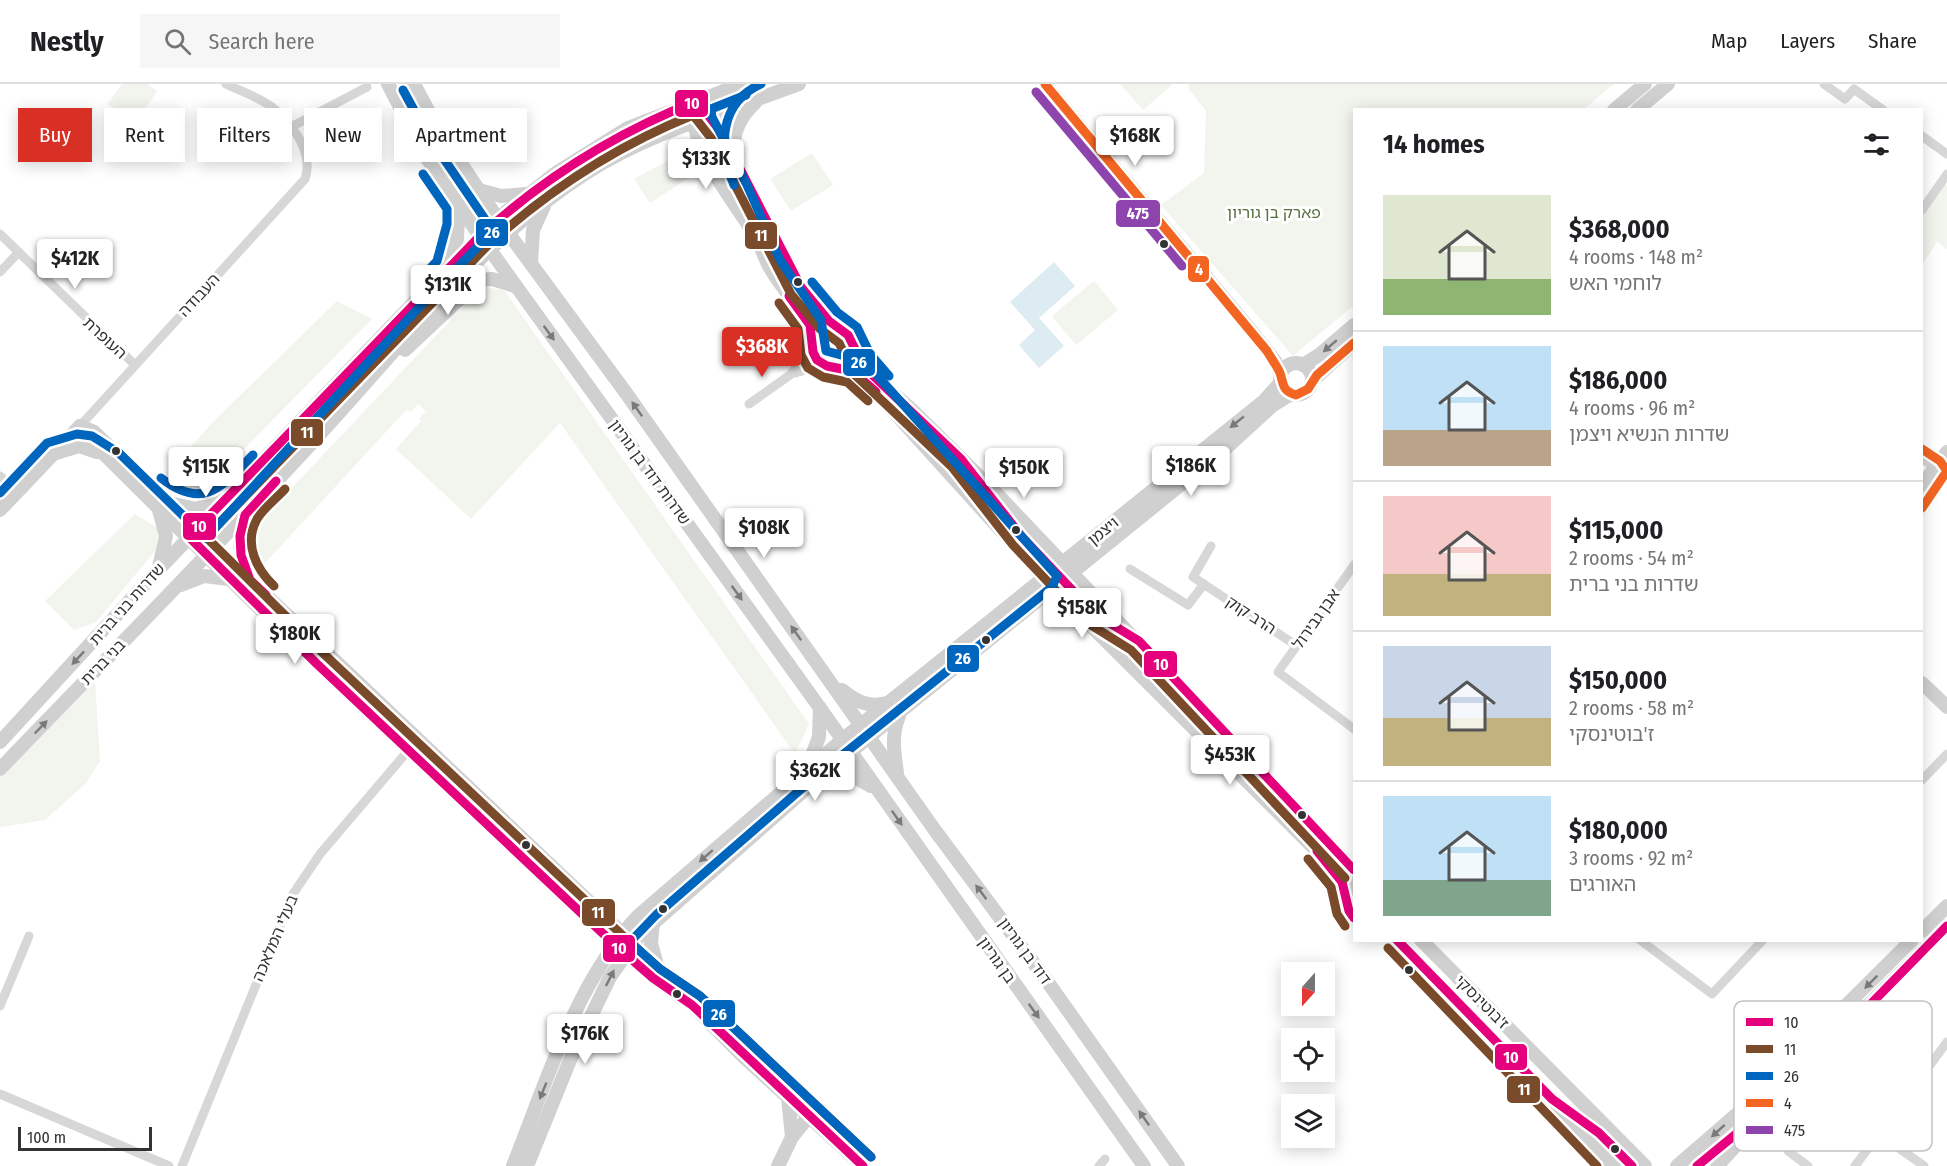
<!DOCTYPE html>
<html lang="en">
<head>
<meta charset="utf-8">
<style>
  body { margin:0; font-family:"Fira Sans Condensed","Noto Sans Hebrew",sans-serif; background:#f6f6f6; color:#202124; height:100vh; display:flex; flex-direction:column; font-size:22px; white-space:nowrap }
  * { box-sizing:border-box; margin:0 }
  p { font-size:20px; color:#757577 }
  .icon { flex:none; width:33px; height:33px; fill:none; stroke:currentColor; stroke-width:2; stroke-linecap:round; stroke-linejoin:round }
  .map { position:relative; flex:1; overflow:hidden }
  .sheet { position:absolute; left:1353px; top:24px; width:570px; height:834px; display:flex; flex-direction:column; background:#fff; border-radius:0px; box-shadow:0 3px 15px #0003 }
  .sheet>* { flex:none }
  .banner { position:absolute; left:18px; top:24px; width:570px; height:54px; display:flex; gap:12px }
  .needle { width:39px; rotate:201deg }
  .buttons { position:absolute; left:1281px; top:878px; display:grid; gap:12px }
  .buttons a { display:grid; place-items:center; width:54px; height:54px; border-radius:0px; background:#fff; box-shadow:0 3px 15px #0003; font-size:30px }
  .scale { position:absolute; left:18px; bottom:15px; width:134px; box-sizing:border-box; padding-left:6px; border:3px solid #333; border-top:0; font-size:16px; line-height:21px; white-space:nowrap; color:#333; -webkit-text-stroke:4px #fff; paint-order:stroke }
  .price { position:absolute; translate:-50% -51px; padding:0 14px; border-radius:6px; background:#fff; color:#222; font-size:20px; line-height:39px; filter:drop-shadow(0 2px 3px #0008) }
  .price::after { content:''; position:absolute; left:50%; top:36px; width:18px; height:14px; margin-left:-9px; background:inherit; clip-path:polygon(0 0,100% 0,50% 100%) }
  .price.on { background:#d93025; color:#fff }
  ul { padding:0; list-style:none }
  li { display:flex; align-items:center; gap:18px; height:150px; padding:0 30px }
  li+li { border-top:2px solid #e0e0e0 }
  li span { display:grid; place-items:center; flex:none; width:168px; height:120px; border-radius:0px; color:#555 }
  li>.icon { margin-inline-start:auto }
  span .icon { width:72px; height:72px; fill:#fffc; stroke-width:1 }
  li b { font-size:26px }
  h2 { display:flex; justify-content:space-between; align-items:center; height:72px; padding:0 30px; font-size:26px }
  .chip { padding:0 21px; border-radius:0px; background:#fff; box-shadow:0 3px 15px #0003; font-size:21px; line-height:54px }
  .chip.on { background:#d93025; color:#fff }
  header { display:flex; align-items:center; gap:36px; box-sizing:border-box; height:84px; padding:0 30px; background:#fff; border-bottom:2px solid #e0e0e0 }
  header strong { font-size:28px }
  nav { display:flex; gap:33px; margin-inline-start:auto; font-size:21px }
  .search { width:420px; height:54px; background:#f6f6f6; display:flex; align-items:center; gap:15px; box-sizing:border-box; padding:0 21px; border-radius:0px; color:#757577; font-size:22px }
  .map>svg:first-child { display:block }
  .green { fill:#f1f5ed }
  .water { fill:#ddebf3 }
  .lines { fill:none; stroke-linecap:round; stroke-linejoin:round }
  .street { stroke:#d7d7d7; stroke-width:9 }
  .secondary { stroke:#d0d0d0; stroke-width:14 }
  .bus-1-casing { stroke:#fff; stroke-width:14 }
  .bus-2-casing { stroke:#fff; stroke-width:14 }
  .bus-3-casing { stroke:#fff; stroke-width:14 }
  .bus-4-casing { stroke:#fff; stroke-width:14 }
  .bus-5-casing { stroke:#fff; stroke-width:14 }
  .bus-1 { stroke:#e5007d; stroke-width:9 }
  .bus-2 { stroke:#7a4b2a; stroke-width:9 }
  .bus-3 { stroke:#0065bd; stroke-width:9 }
  .bus-4 { stroke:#f26522; stroke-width:9 }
  .bus-5 { stroke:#8e44ad; stroke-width:9 }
  .oneway { fill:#7a7a7a }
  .bus-dot { fill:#333; stroke:#fff; stroke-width:2 }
  .labels { text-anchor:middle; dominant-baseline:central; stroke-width:6; stroke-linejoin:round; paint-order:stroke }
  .park-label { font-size:16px; fill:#56703f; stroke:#fff }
  .street-label { font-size:16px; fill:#333; stroke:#fff }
  .key { fill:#fff; stroke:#c2c2c2; stroke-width:1.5 }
  .key-label { font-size:16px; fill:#333 }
  .line-badge { stroke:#fff; stroke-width:2 }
  .badge-label { font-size:16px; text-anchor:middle; font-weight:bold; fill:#fff }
</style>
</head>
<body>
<header>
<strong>Nestly</strong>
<div class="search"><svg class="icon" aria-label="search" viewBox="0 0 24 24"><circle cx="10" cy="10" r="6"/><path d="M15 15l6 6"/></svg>Search here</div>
<nav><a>Map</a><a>Layers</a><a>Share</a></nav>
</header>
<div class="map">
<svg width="1947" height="1082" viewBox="0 0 1947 1082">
  <rect width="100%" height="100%" fill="#fff"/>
  <g class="green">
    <polygon points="122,0 147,0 157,7 136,39 108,20"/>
    <polygon points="1120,0 1173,0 1143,26"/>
    <polygon points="1189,0 1614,0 1584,25 1354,26 1354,221 1293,272 1161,121 1204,89 1206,27 1188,4"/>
    <polygon points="692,68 700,71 704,84 650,119 634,95 682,69"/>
    <polygon points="812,69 833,101 791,127 770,95"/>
    <polygon points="1943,99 1947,102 1947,165 1937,158 1922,181 1922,130"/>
    <polygon points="1094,197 1118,226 1076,261 1052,232"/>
    <path d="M482,203L504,206L809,640L795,670L560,339L471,435L396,365L421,337L419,335L426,327L418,320L411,328L407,325L255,490C247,480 242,459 250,448Z"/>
    <polygon points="337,217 372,235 238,371 193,412 176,411 161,395 215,336"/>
    <polygon points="135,430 159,445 155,467 96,538 74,546 45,517"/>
    <polygon points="95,597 100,677 86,699 45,736 0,743 0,685 83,599"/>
  </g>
  <polygon class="water" points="1054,178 1075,202 1039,234 1064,262 1039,284 1019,261 1035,246 1010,218"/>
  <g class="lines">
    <g class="street">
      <polyline points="1824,0 1845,15 1854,5 1883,26"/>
      <polyline points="291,43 367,3"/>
      <polyline points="1922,52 1947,70"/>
      <polyline points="1922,126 1947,90"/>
      <polyline points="0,150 134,280"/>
      <polyline points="0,188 19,168"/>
      <polyline points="795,289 824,281"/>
      <polyline points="749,320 790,291 813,262"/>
      <path d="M80,342L305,95C314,69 292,38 272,23C259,13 240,7 226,0"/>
      <polyline points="1922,365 1942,380"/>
      <polyline points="1922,375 1938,385"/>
      <polyline points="0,392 17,408"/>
      <polyline points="1211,462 1193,493 1297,562"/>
      <polyline points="1354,481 1278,588 1354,645"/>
      <polyline points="1130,485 1188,521 1204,500"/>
      <polyline points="1922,696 1947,670"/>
      <polyline points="1640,856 1712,910 1763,856"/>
      <polyline points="0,922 29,852"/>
      <polyline points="0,1010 169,1082"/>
      <polyline points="1908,1011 1947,958"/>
      <polyline points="1879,1050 1924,1082"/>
      <polyline points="1788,1067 1808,1082"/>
      <polyline points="182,1082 293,810 320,770 418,655"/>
      <polyline points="1099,1082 1105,1075"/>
      <polyline points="1855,1082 1908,1011 1862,978"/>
    </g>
    <g class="secondary">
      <polyline points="388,0 426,73 480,152 820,624 1144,1082"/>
      <polyline points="414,0 437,43 498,135 626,309 934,745 1047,897 1178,1082"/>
      <polyline points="1045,0 1253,249 1275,277 1280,290"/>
      <path d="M697,17C706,28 715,38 722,50C757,115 780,195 838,244"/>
      <polyline points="1614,26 1645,0"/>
      <polyline points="1637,26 1668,0"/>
      <path d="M695,32C690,65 739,124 756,153C761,162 764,173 769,182C778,198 790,212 801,227C805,233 810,239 812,247C814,258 810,269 819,277C836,295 860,271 848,251L835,243L821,247L813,259"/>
      <path d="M735,71C731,50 740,33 755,19"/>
      <polyline points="479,106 501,112 525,110"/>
      <polyline points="449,180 457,155 459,121"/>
      <polyline points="531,180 533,146 544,122"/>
      <polyline points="852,264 869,288 913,327 994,407 1354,786"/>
      <polyline points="405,266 480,196 492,195 515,202"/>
      <circle cx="1296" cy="295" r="16"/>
      <polyline points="1303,281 1319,271 1354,241"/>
      <polyline points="836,283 852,287 866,297 1053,504 1323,773 1340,794 1346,808"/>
      <polyline points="1312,297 1354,259"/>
      <polyline points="80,342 94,348 661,886 692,921 744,973 863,1082"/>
      <polyline points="86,352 257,522 613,859 680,913"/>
      <polyline points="56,369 79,362 97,368"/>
      <polyline points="1922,401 1947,368"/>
      <polyline points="174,420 196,425 223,414"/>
      <polyline points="1922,424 1947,386"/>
      <polyline points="0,426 80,342"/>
      <polyline points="245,431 240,463 248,491"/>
      <polyline points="159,483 166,452 159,426"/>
      <polyline points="181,501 204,492 229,495"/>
      <polyline points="1922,599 1947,623"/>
      <path d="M842,606C857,618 869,624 887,619"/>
      <polyline points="0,658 158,486 448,183 507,127 556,89 628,44 742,0"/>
      <polyline points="809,680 819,653 820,624"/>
      <path d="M0,685C107,574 215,465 319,351C402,261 481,156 586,89C650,48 728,27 799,0"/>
      <path d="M897,689C894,667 891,652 899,632"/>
      <polyline points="825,693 849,690 871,702"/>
      <path d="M1354,796C1343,808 1342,823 1354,834"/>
      <polyline points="653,838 651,859 657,881"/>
      <polyline points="1922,847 1947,822"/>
      <polyline points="1397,856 1614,1082"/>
      <polyline points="1421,856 1645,1082"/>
      <polyline points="788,1013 792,1053"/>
      <path d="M513,1082C546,999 576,898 638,832L842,656L1264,317L1280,299"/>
      <polyline points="527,1082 570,976 610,893 640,851 817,695 1226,364 1273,321 1291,310"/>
      <polyline points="778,1082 792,1053 809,1032"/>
      <polyline points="1677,1082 1737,1030 1912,856"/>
      <polyline points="1717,1082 1823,967 1947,842"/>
    </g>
    <g class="bus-1-casing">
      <g id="bus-1">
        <polyline points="789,212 810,241 813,268 817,276 827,282 852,287 876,308"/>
        <polyline points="266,511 250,496 241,471 240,452 245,431 276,397"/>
        <polyline points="1317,767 1342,798 1349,827 1354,834"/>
        <polyline points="1397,856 1552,1015 1599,1049 1632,1082"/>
        <path d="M863,1082L692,921L653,894L613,859L317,580L189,453L480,152C545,93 615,49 697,17L721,48L801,203L829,237L848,251L864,283L961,375L1022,453L1095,530L1139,557L1354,786"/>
        <polyline points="1697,1082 1775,1018 1947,842"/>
      </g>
    </g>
    <g class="bus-2-casing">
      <g id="bus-2">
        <polyline points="779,219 798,245 801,271 808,284 823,293 847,298 868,317"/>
        <path d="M274,502C257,486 244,461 256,437C261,426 276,415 285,405"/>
        <polyline points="1308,775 1331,803 1337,830 1345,842"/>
        <polyline points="1388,864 1597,1082"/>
        <path d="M871,1073L700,912L660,885L621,850L325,571L206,453L488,161C550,105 616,62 693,31L711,54L791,210L820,245L839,259L855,291L952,383L1013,461L1086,538L1131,566L1345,794"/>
      </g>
    </g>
    <g class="bus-3-casing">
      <g id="bus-3">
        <polyline points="746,11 711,25 712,33 747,101 780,176 821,236 826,267 852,274 874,288 1057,492 1052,503 815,693 656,831 630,858 660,885 700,912 871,1073"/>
        <path d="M734,101C718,63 719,19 761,0"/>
        <polyline points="417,198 437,177 447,140 447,125 423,90"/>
        <polyline points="812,198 837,228 857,243 870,270 889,292"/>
        <path d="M161,394C203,427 222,403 253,371"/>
        <polyline points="0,409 47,359 77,350 92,352 119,369 206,454 422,220 493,147 427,50 403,6"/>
      </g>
    </g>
    <g class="bus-4-casing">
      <g id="bus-4">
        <path d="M1045,0L1267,267C1271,274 1277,282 1280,289C1284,301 1282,307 1296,311L1308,305L1317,291L1354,259"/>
        <polyline points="1922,365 1940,377 1947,387 1922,424"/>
      </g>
    </g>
    <g class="bus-5-casing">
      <polyline id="bus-5" points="1036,8 1182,182"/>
    </g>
    <use href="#bus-1" class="bus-1"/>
    <use href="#bus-2" class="bus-2"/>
    <use href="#bus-3" class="bus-3"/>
    <use href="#bus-4" class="bus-4"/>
    <use href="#bus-5" class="bus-5"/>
  </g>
  <defs><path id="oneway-solid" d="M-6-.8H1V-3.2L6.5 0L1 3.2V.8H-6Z" transform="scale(1.5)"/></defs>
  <g class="oneway">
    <use href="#oneway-solid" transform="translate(549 249) rotate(54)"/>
    <use href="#oneway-solid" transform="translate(1330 262) rotate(139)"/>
    <use href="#oneway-solid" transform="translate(637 325) rotate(-125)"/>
    <use href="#oneway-solid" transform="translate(1237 338) rotate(141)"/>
    <use href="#oneway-solid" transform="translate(737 509) rotate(54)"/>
    <use href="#oneway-solid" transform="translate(796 549) rotate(-125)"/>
    <use href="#oneway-solid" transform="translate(78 574) rotate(133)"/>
    <use href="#oneway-solid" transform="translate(41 643) rotate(-46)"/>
    <use href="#oneway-solid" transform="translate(897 734) rotate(55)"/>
    <use href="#oneway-solid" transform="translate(706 772) rotate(139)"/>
    <use href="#oneway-solid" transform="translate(981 808) rotate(-127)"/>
    <use href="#oneway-solid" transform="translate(610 894) rotate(-63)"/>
    <use href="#oneway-solid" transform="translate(1871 898) rotate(135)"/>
    <use href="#oneway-solid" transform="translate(1034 927) rotate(54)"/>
    <use href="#oneway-solid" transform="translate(543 1007) rotate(112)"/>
    <use href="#oneway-solid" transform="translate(1144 1034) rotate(-125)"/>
    <use href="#oneway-solid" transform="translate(1718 1047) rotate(138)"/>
  </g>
  <g class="bus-dot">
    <circle cx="1164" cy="160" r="5"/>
    <circle cx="798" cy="198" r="5"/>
    <circle cx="116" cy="367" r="5"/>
    <circle cx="1016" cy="446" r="5"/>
    <circle cx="986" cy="556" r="5"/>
    <circle cx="1302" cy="731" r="5"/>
    <circle cx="526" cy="761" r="5"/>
    <circle cx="663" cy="825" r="5"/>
    <circle cx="1409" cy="886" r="5"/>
    <circle cx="677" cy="910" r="5"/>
    <circle cx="1615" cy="1065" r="5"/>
  </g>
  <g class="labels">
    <g class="park-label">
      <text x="1274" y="128">פארק בן גוריון</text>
    </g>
    <g class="street-label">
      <text transform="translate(199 211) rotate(-47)">העבודה</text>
      <text transform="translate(105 254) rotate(43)">העופרת</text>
      <text transform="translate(650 388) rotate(54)">שדרות דוד בן גוריון</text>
      <text transform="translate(1103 447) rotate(-39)">ויצמן</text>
      <text transform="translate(127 520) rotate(-48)">שדרות בני ברית</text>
      <text transform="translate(1251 531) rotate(33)">הרב קוק</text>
      <text transform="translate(1316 535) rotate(-55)">אבן גבירול</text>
      <text transform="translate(103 578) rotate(-46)">בני ברית</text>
      <text transform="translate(275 854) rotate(-67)">בעלי המלאכה</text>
      <text transform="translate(1025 867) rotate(54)">דוד בן גוריון</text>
      <text transform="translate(997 876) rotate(55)">בן גוריון</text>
      <text transform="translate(1482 918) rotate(45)">ז'בוטינסקי</text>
    </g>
  </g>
  <rect x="1734" y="917" width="198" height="150" rx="9" class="key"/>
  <rect x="1746" y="934" width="27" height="8" fill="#e5007d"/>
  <rect x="1746" y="961" width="27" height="8" fill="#7a4b2a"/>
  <rect x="1746" y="988" width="27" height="8" fill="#0065bd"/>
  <rect x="1746" y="1015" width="27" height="8" fill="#f26522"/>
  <rect x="1746" y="1042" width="27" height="8" fill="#8e44ad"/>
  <g class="key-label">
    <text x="1784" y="944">10</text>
    <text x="1784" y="971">11</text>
    <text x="1784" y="998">26</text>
    <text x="1784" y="1025">4</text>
    <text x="1784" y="1052">475</text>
  </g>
  <g class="line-badge">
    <rect x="674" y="5" width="35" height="29" rx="6" fill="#e5007d"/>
    <rect x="1115" y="115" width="46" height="29" rx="6" fill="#8e44ad"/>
    <rect x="475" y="134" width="34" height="29" rx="6" fill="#0065bd"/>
    <rect x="744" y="137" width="34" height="29" rx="6" fill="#7a4b2a"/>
    <rect x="1187" y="171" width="23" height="28" rx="6" fill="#f26522"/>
    <rect x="842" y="264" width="34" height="29" rx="6" fill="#0065bd"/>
    <rect x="290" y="334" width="34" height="29" rx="6" fill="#7a4b2a"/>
    <rect x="182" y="428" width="35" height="29" rx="6" fill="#e5007d"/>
    <rect x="946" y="560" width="34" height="29" rx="6" fill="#0065bd"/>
    <rect x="1143" y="566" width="35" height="28" rx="6" fill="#e5007d"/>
    <rect x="581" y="814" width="35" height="29" rx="6" fill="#7a4b2a"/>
    <rect x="602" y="850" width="34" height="29" rx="6" fill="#e5007d"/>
    <rect x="702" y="915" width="34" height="29" rx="6" fill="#0065bd"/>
    <rect x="1494" y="959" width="34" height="28" rx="6" fill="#e5007d"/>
    <rect x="1506" y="991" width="35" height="29" rx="6" fill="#7a4b2a"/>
  </g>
  <g class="badge-label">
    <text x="692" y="25">10</text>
    <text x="1138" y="135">475</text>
    <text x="492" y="154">26</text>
    <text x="761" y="157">11</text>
    <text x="1199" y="191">4</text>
    <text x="859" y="284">26</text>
    <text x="307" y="354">11</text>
    <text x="199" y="448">10</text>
    <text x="963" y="580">26</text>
    <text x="1161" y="586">10</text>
    <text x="598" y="834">11</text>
    <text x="619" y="870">10</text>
    <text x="719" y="936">26</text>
    <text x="1511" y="979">10</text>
    <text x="1524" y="1011">11</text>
  </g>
</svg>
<div class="buttons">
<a><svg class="needle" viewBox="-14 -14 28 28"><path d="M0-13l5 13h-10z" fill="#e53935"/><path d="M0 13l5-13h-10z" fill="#757577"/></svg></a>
<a><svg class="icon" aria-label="locate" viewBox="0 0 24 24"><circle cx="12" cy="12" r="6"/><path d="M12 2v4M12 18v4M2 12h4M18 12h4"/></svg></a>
<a><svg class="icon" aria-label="layers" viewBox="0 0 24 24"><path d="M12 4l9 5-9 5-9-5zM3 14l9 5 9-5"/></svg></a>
</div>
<div class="scale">100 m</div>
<b class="price" style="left:1135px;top:83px">$168K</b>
<b class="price" style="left:706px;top:106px">$133K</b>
<b class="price" style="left:75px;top:206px">$412K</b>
<b class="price" style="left:448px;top:232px">$131K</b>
<b class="price on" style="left:762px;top:294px">$368K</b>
<b class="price" style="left:1191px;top:413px">$186K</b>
<b class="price" style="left:206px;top:414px">$115K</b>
<b class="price" style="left:1024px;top:415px">$150K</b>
<b class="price" style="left:764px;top:475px">$108K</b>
<b class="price" style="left:1082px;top:555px">$158K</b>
<b class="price" style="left:295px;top:581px">$180K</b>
<b class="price" style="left:1230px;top:702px">$453K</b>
<b class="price" style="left:815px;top:718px">$362K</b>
<b class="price" style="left:585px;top:981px">$176K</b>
<div class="banner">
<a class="chip on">Buy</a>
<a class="chip">Rent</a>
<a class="chip">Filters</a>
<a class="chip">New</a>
<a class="chip">Apartment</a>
</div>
<section class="sheet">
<h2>14 homes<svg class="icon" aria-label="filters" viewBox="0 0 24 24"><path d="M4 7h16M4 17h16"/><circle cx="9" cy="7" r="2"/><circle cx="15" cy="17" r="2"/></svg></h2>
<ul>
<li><span style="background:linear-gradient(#dfe7d0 70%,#8fb573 0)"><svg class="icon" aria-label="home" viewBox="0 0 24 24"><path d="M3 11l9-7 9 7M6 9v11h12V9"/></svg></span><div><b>$368,000</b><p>4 rooms · 148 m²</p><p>לוחמי האש</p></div></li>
<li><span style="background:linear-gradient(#bfe0f5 70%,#b9a48a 0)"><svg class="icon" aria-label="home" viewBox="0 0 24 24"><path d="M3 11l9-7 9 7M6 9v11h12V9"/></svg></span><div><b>$186,000</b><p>4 rooms · 96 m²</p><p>שדרות הנשיא ויצמן</p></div></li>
<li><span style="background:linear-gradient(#f6c9c9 65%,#c2b280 0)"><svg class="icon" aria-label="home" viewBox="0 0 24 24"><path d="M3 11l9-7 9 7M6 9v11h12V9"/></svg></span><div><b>$115,000</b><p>2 rooms · 54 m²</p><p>שדרות בני ברית</p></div></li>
<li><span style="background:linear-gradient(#c9d6e8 60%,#c2b280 0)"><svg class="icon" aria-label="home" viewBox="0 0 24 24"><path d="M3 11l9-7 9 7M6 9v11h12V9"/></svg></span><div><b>$150,000</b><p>2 rooms · 58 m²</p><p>ז'בוטינסקי</p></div></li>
<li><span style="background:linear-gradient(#bfe0f5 70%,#7fa58c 0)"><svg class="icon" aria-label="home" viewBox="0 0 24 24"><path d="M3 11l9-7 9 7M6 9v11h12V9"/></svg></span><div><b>$180,000</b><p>3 rooms · 92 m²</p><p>האורגים</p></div></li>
</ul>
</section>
</div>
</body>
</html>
